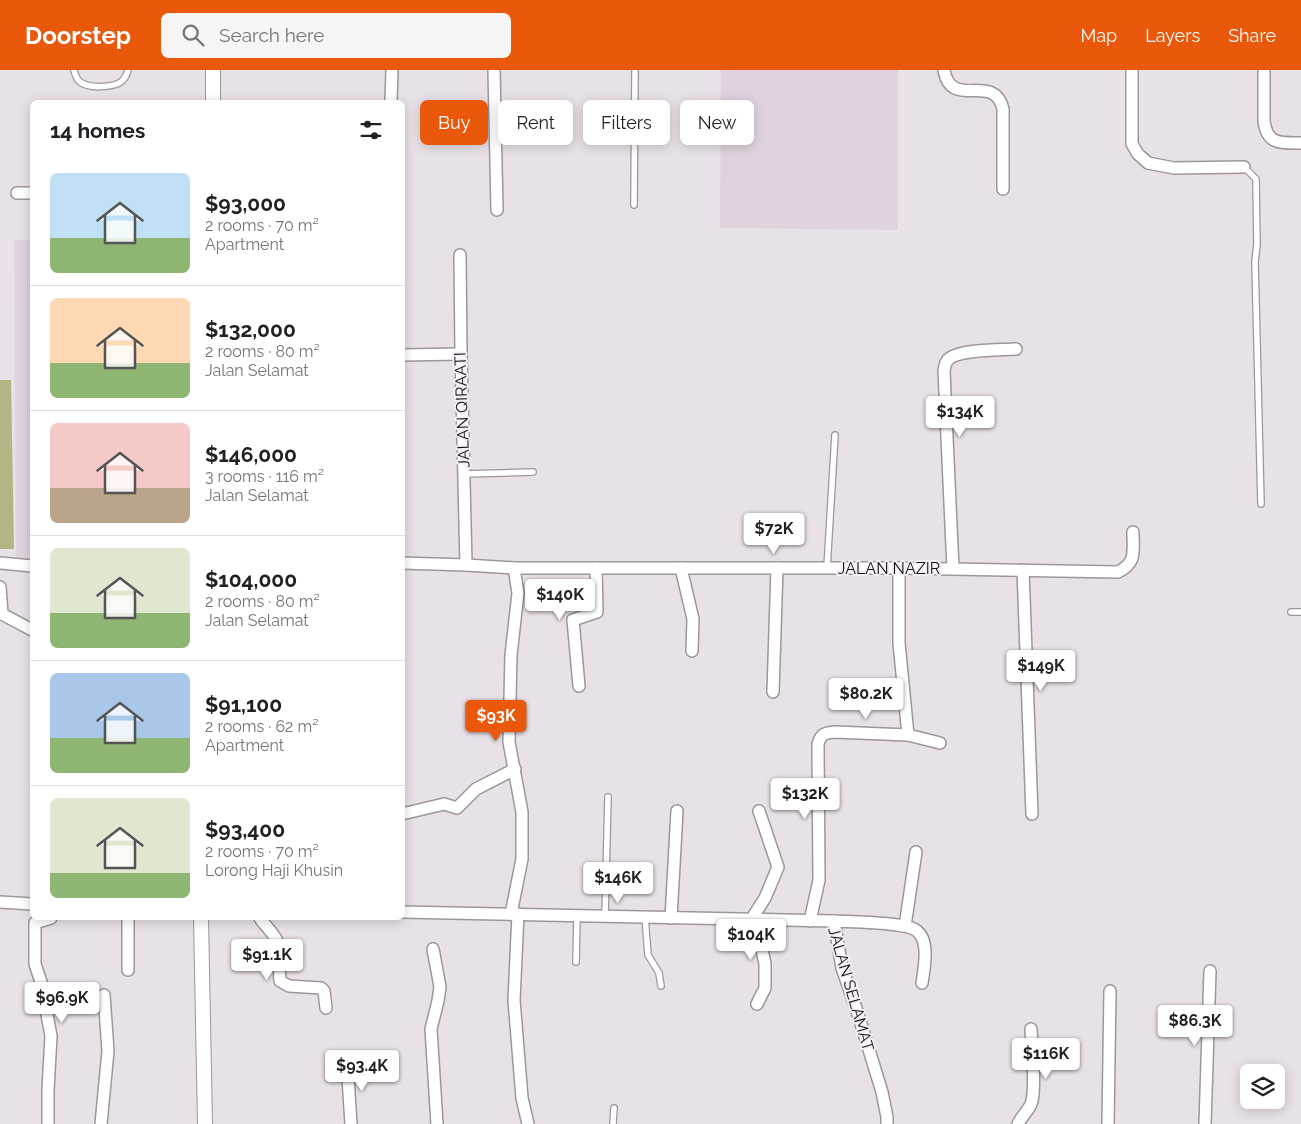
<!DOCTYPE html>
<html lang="en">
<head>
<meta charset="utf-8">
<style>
  body { margin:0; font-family:Raleway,sans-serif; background:#f6f6f6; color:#202124; height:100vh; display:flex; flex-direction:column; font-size:19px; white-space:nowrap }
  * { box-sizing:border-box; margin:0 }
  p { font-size:16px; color:#757577 }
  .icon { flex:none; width:28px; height:28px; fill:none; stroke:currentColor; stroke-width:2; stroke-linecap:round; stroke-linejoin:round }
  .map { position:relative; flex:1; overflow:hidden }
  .details { position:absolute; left:30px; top:30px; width:375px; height:820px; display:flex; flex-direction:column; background:#fff; border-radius:8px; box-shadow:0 2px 12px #0003 }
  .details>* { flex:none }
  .top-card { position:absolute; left:420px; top:30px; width:475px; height:45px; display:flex; gap:10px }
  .tools { position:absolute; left:1240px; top:994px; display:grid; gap:10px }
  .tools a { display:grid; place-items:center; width:45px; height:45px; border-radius:8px; background:#fff; box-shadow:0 2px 12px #0003; font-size:25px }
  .price { position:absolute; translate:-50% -42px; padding:0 11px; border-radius:5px; background:#fff; color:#222; font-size:16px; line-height:32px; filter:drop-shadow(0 1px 2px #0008) }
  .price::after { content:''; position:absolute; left:50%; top:30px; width:15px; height:11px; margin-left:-8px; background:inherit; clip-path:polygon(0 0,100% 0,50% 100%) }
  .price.on { background:#ea580c; color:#fff }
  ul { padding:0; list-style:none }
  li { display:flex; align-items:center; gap:15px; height:125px; padding:0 20px }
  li+li { border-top:1px solid #e0e0e0 }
  li span { display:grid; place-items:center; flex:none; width:140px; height:100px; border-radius:8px; color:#555 }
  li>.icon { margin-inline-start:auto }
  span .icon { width:60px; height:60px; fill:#fffc; stroke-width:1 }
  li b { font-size:21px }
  h2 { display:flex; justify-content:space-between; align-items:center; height:60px; padding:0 20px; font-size:21px }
  .pill { padding:0 18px; border-radius:8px; background:#fff; box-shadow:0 2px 12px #0003; font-size:18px; line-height:45px }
  .pill.on { background:#ea580c; color:#fff }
  header { display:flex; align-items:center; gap:30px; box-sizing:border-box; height:70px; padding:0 25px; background:#ea580c; color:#fff }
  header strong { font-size:24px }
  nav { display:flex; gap:28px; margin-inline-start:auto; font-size:18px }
  .search { width:350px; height:45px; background:#f6f6f6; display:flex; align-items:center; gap:12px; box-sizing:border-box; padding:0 18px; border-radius:8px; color:#757577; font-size:19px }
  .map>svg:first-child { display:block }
  .built { fill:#e0d3df }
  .green { fill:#b0b784 }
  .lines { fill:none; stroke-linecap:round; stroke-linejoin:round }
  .service-casing { stroke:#9d969c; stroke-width:8 }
  .minor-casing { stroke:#9d969c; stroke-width:14 }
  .tertiary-casing { stroke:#9d969c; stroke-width:16 }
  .service { stroke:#fff; stroke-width:5.5 }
  .minor { stroke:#fff; stroke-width:11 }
  .tertiary { stroke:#fff; stroke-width:14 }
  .labels { text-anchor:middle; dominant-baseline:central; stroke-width:4; stroke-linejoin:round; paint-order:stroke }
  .street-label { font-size:16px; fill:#131113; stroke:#f5eff5 }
</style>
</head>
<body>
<header>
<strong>Doorstep</strong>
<div class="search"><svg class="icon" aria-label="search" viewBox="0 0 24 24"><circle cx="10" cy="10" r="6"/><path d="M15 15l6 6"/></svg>Search here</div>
<nav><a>Map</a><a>Layers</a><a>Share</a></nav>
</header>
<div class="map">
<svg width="1301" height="1054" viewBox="0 0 1301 1054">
  <rect width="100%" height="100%" fill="#e8e1e7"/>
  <g class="built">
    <polygon points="721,0 898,0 898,160 720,158"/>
    <polygon points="14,170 32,170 32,491 16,491"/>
  </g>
  <polygon class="green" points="0,310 11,310 14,479 0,479"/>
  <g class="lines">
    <g class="service-casing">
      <g id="service">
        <path d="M74,0C75,4 76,8 79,11C87,19 114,18 122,11C125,8 127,4 128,0"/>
        <polyline points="1244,97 1256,109 1257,174 1255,192 1261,434"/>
        <polyline points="634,135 635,0"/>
        <polyline points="464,404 533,402"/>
        <polyline points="827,498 835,365"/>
        <polyline points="1291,542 1301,542"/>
        <polyline points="605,847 608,727"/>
        <polyline points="645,847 648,885 659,903 661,916"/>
        <polyline points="576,892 577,846"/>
        <polyline points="613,1054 614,1038"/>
      </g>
    </g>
    <g class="minor-casing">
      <g id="minor">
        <polyline points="494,0 497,140"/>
        <path d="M944,0C951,41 994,1 1003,39V119"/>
        <polyline points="1132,0 1132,74 1138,84 1148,93 1174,98 1244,97"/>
        <path d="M1264,0V51C1267,75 1281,73 1301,73"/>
        <polyline points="391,32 392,0"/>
        <polyline points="17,123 32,123"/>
        <polyline points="460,185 461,284 466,495"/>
        <polyline points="402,285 461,284"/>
        <polyline points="0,493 32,496"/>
        <path d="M402,493L466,495L514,498H899L1118,502C1137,493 1133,481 1133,462"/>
        <polyline points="681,498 693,549 692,581"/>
        <polyline points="899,498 899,573 908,665 940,673"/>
        <path d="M953,499L944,301C945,296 945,291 950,288C963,279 1000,280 1016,279"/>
        <polyline points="1023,500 1032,744"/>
        <polyline points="0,517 2,544 32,560"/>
        <polyline points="579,616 573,550 597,542 596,498"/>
        <polyline points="773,622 777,498"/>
        <polyline points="402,744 444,734 457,738 476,719 515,699"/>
        <polyline points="0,832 32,834"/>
        <path d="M402,842L834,851C850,852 907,852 917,861C930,871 924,899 922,913"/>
        <polyline points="511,844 522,789 522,742 509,672 511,585 518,523 514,498"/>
        <polyline points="518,844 514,930 522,1028 528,1054"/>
        <path d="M260,848C265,856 273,862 277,871C283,882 278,898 280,911L289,916L321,918L324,921L326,938"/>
        <polyline points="671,848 677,741"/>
        <polyline points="751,850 765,828 778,797 759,741"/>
        <polyline points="756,850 765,894 765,918 757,934"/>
        <path d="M810,851L819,810L818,674C821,664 824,663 835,662L908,665"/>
        <polyline points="834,851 842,898 858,944 882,1022 887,1047 887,1054"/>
        <polyline points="905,856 916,782"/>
        <polyline points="433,879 440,917 438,931 431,959 437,1054"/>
        <polyline points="128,900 128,848"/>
        <polyline points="347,992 351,1054"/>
        <polyline points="48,1054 48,1020 51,966 41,912 35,894 35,853 51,848"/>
        <polyline points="101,1054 108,981 104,925"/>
        <path d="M1018,1054C1022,1045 1030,1040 1032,1031C1036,1012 1032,979 1031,959"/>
        <polyline points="1108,1054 1110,921"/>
        <polyline points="1205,1054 1210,901"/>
      </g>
    </g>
    <g class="tertiary-casing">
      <g id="tertiary">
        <polyline points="213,0 213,32"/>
        <polyline points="201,848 205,1054"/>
      </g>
    </g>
    <use href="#service" class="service"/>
    <use href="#minor" class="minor"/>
    <use href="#tertiary" class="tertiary"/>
  </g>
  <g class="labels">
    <g class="street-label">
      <text transform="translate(462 340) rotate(-92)">JALAN QIRAATI</text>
      <text x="889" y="498">JALAN NAZIR</text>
      <text transform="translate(851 919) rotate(74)">JALAN SELAMAT</text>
    </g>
  </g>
</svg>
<div class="tools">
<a><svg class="icon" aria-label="layers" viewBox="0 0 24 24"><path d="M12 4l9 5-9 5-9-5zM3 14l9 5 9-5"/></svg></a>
</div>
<b class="price" style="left:960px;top:368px">$134K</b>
<b class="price" style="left:774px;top:485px">$72K</b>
<b class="price" style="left:560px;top:551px">$140K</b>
<b class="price" style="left:1041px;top:622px">$149K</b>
<b class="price" style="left:866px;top:650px">$80.2K</b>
<b class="price on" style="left:496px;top:672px">$93K</b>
<b class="price" style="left:805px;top:750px">$132K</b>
<b class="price" style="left:618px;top:834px">$146K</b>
<b class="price" style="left:751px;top:891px">$104K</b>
<b class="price" style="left:267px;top:911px">$91.1K</b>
<b class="price" style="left:62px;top:954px">$96.9K</b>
<b class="price" style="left:1195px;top:977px">$86.3K</b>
<b class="price" style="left:1046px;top:1010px">$116K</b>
<b class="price" style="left:362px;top:1022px">$93.4K</b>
<div class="top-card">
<a class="pill on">Buy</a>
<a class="pill">Rent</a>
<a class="pill">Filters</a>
<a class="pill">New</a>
</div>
<section class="details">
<h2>14 homes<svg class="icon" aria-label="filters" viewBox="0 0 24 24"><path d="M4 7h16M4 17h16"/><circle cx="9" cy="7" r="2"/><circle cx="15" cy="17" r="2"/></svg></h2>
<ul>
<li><span style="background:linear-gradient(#bfe0f5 65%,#8fb573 0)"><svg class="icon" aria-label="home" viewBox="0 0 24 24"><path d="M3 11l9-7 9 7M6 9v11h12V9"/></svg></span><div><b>$93,000</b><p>2 rooms · 70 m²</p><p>Apartment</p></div></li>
<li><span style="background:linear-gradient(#ffd9b3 65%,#8fb573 0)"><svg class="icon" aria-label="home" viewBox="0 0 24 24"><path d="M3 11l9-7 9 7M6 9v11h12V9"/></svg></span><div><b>$132,000</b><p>2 rooms · 80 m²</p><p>Jalan Selamat</p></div></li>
<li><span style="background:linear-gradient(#f6c9c9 65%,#b9a48a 0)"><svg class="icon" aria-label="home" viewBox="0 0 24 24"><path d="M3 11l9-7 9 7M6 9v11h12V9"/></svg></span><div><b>$146,000</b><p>3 rooms · 116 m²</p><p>Jalan Selamat</p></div></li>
<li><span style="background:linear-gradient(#dfe7d0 65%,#8fb573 0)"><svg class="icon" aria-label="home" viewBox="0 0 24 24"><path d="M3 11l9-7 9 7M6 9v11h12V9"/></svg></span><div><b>$104,000</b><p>2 rooms · 80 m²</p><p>Jalan Selamat</p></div></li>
<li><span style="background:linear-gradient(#a9c7e8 65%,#8fb573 0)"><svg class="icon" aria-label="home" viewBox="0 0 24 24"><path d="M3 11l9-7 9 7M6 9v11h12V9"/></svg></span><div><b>$91,100</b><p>2 rooms · 62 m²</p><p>Apartment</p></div></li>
<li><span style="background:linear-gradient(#dfe7d0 75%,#8fb573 0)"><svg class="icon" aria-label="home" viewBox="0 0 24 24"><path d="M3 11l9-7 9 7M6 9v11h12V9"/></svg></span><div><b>$93,400</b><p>2 rooms · 70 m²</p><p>Lorong Haji Khusin</p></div></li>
</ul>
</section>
</div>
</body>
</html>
